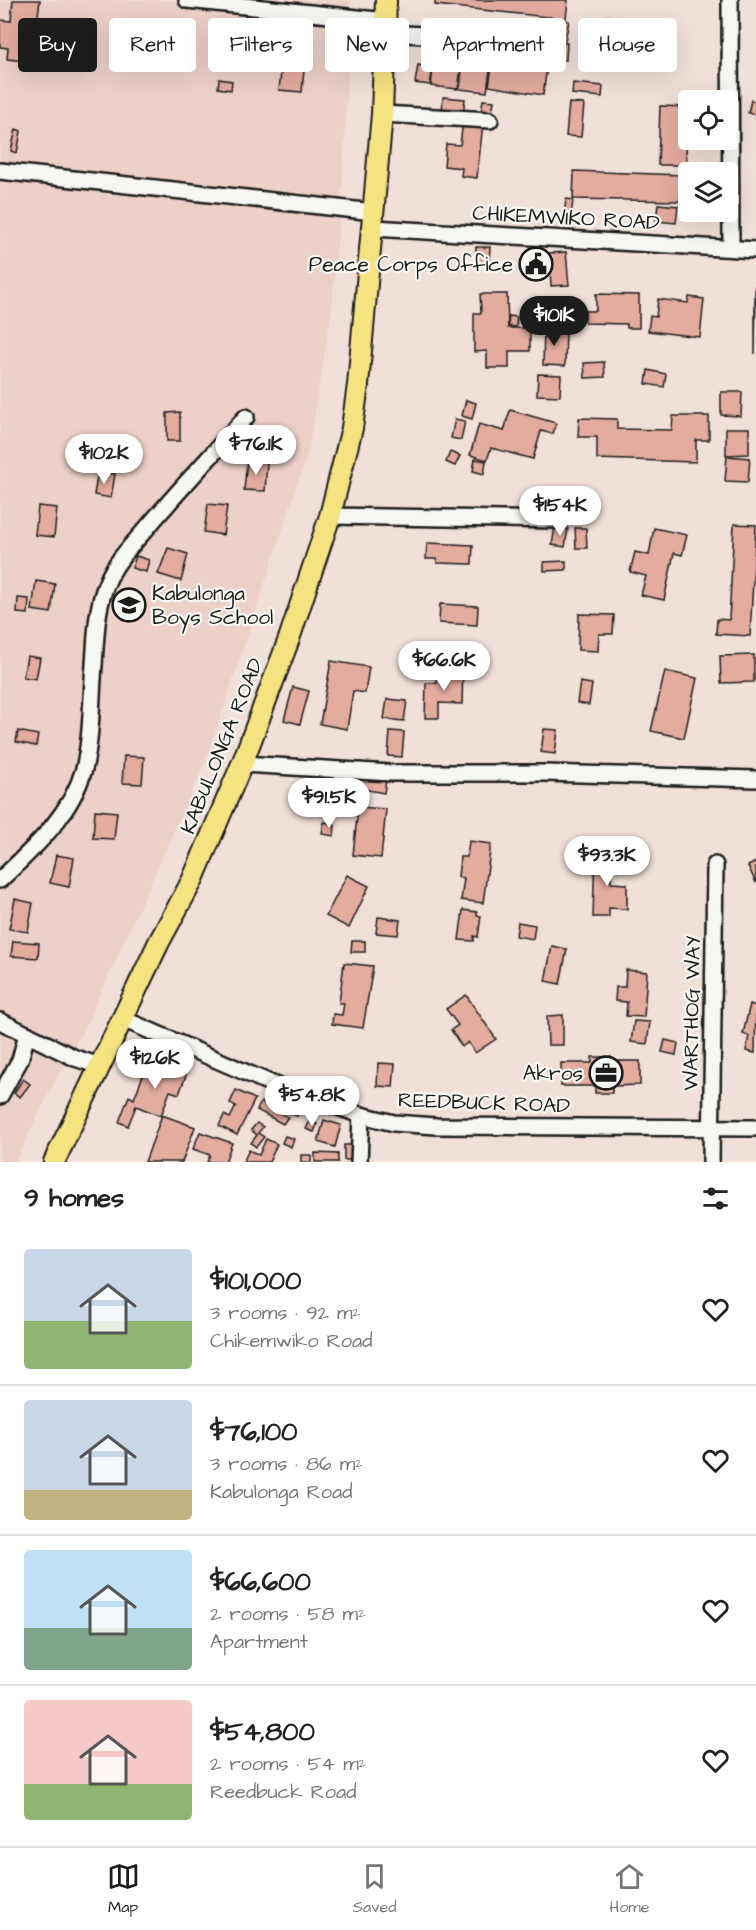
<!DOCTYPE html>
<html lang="en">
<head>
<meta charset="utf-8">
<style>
  body { margin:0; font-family:"Architects Daughter",sans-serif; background:#f6f6f6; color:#222; height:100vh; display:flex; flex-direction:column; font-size:22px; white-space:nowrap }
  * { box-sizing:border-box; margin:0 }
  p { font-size:20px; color:#767676 }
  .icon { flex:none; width:33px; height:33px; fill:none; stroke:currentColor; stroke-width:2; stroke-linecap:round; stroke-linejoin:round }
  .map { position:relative; height:1162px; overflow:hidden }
  .details { display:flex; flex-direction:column; background:#fff; flex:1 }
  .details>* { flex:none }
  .banner { position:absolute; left:18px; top:18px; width:720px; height:54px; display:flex; gap:12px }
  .fabs { position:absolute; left:678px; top:90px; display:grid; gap:12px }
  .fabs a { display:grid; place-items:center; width:60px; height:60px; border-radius:6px; background:#fff; box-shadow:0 6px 24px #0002; font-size:30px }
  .price { position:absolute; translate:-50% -51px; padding:0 14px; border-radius:21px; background:#fff; color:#222; font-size:20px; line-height:39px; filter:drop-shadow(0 2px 3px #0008) }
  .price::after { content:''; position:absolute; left:50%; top:36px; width:18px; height:14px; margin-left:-9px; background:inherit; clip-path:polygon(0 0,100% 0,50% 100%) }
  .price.selected { background:#1c1c1c; color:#fff }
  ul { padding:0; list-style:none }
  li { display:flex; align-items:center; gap:18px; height:150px; padding:0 24px }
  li+li { border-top:2px solid #e0e0e0 }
  li span { display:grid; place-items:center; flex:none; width:168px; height:120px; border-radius:6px; color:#555 }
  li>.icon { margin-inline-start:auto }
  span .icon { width:72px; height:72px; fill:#fffc; stroke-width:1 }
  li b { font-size:26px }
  h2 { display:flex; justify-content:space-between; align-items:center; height:72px; padding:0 24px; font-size:26px }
  .chip { padding:0 21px; border-radius:6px; background:#fff; box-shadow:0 6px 24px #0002; font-size:21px; line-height:54px }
  .chip.selected { background:#1c1c1c; color:#fff }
  .tab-bar { display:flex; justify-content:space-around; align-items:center; height:84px; border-top:2px solid #e0e0e0; background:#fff; font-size:16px; color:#767676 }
  .tab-bar a { display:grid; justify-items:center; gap:3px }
  .tab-bar .selected { color:#1c1c1c }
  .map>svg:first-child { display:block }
  .built { fill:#edd0c8 }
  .building { fill:#e4ab9f; stroke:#1c1c1c; stroke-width:1.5 }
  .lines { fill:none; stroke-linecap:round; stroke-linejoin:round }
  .minor-casing { stroke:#1c1c1c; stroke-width:20 }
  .major-casing { stroke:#1c1c1c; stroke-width:24 }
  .minor { stroke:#f6f6f2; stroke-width:15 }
  .major { stroke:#f5e382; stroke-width:20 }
  .labels { text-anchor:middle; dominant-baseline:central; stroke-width:4.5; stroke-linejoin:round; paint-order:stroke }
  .street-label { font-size:21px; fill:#1c1c1c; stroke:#f6f6f2 }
  .poi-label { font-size:21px; fill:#1c1c1c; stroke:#f6f6f2; text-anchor:end }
</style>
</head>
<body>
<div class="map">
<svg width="756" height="1162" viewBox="0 0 756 1162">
  <rect width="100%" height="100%" fill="#f1e0d9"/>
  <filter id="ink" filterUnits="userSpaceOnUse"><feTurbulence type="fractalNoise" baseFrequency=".0167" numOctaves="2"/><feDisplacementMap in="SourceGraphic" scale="12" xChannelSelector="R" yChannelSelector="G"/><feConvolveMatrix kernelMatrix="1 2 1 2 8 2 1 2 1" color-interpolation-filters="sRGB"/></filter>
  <g filter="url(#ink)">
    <polygon class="built" points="0,0 351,0 343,174 331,315 308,453 207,758 88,1021 54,1083 15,1162 0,1162"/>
    <g class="building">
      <polygon points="13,0 40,0 32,62 7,59 8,48 0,47 0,20 11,21"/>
      <polygon points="435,0 568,0 566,19 435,5"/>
      <polygon points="606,16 624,18 622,41 640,43 637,65 602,62"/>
      <polygon points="549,17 569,21 565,41 545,38"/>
      <polygon points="548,42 567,43 566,60 547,59"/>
      <polygon points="284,45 306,47 302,92 279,90"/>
      <rect x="505" y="48" width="11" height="12"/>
      <polygon points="518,51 535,53 534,61 517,59"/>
      <polygon points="434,58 462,61 458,89 431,86"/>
      <polygon points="463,59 491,62 487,92 460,89"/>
      <polygon points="493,59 547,67 543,95 489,86"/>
      <polygon points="418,65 433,67 430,85 415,83"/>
      <polygon points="219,79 232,81 231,90 218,88"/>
      <polygon points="573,83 603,86 602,97 572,94"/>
      <polygon points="443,97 465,99 463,114 442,112"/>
      <polygon points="483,100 494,101 492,113 481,112"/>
      <polygon points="751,100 756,102 756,115 748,113"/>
      <polygon points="569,103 584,104 581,137 566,136"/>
      <polygon points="660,106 687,107 686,165 658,165"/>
      <polygon points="463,121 483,123 477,178 461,176 462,168 444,166 446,144 460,145"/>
      <polygon points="16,129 21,131 17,153 11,151"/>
      <polygon points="574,171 681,175 680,201 573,199"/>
      <polygon points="566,199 573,200 571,217 564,216"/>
      <polygon points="658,204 678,206 676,223 656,221"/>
      <polygon points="476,247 490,247 489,264 476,264"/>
      <polygon points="566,252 569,285 551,286 549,253"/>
      <polygon points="755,286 756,286 755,354"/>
      <polygon points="480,294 507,294 508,328 530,328 530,351 509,351 509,368 487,368 487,351 474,352 474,313 481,313"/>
      <polygon points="596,294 639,295 639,328 627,328 627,324 585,323 585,311 596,311"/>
      <polygon points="689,297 704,299 700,337 648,331 650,316 656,317 658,299 688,303"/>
      <polygon points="509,316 517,317 516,327 508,326"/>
      <polygon points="544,328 566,329 565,366 543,365"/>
      <polygon points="604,362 605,377 585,378 584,363"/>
      <polygon points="648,370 666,374 664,387 646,384"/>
      <polygon points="538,374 561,375 560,396 537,395"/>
      <polygon points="721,392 742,392 741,416 721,415"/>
      <polygon points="466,400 476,403 472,419 462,416"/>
      <polygon points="510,410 556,423 553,434 541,431 533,459 491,448 487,460 470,455 479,424 504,431"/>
      <polygon points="180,412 180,441 167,441 167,413"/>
      <polygon points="673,416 709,416 709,440 696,440 696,462 597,459 597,437 578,437 579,418 617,419 617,429 672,430"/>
      <polygon points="455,419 465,421 461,440 451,438"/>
      <polygon points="726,428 749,428 749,454 726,455"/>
      <polygon points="450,452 460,456 455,466 446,462"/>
      <polygon points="727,456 750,458 748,482 725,481"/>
      <polygon points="475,459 486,461 484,474 473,471"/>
      <polygon points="247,460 267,462 265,491 244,490"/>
      <polygon points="98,471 115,474 111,498 94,495"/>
      <polygon points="208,504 227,506 223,535 204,532"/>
      <polygon points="38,506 57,508 54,537 35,535"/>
      <polygon points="734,524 756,525 750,636 716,634 717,619 729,620"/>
      <polygon points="555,527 568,529 565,547 552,545"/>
      <polygon points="575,528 586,528 587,548 576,548"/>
      <polygon points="654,528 687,535 682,555 674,553 664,600 641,595 646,576 630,572 635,552 649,555"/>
      <polygon points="427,543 473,545 472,564 437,563 437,559 426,559"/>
      <polygon points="168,548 188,554 181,581 158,574"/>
      <polygon points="136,556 149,560 146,572 132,568"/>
      <polygon points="566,561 566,570 544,571 544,562"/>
      <polygon points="36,581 55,584 51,613 32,610"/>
      <polygon points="18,598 29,599 28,614 17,613"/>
      <polygon points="440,604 478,606 477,625 439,623"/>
      <polygon points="579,614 614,615 613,634 599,634 598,651 578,650"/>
      <polygon points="754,655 754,682 721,683 720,656"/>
      <polygon points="27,656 40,658 36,679 23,677"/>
      <polygon points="331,661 369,667 365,693 353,691 347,729 320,724"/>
      <polygon points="438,670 463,670 462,704 439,703 439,718 425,718 426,683 437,683"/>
      <polygon points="665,671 697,678 684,738 651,731"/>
      <polygon points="580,682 592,684 589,705 577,703"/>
      <polygon points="293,687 309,691 300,724 284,720"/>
      <polygon points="387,699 407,701 404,721 384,719"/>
      <polygon points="544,729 558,730 555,754 541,752"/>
      <polygon points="18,731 38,735 36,746 16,742"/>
      <polygon points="390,731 404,732 402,757 388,756"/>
      <polygon points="124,756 144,757 142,784 122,783"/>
      <polygon points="348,772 386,780 384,793 345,786"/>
      <polygon points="358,807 386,809 381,858 353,855"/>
      <polygon points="95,810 117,812 114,839 93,838"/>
      <polygon points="324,822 335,824 334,836 322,834"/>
      <polygon points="469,841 491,844 483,903 461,900 464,878 458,877 460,857 467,857"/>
      <polygon points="595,850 612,850 611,883 627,884 627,909 609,908 609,917 593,917"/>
      <polygon points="56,855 74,858 69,887 50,883"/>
      <polygon points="756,862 756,883 748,866"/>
      <polygon points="347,875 369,886 349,928 326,916"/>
      <polygon points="15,899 33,903 28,932 9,929"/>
      <polygon points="463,910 477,912 477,915 481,916 478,937 474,936 474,941 459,940"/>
      <polygon points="378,917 400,920 398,935 376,933"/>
      <polygon points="518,922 535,925 533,939 516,936"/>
      <polygon points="13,941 39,943 38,958 11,956"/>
      <polygon points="352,941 365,941 365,952 351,952"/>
      <polygon points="552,946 567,949 560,984 545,981"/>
      <polygon points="344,963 373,966 363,1028 332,1024 333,1014 342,1015 344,1003 339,1003"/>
      <polygon points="626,970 647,972 644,1017 626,1016 627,1002 615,1001 616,987 625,987"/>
      <polygon points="466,995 496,1039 475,1053 468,1042 462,1047 451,1030 458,1025 446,1009"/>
      <polygon points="750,1004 756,1006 755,1053 746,1051 749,1036 743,1034"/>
      <polygon points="563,1015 563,1045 548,1045 547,1016"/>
      <polygon points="634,1021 650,1022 647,1044 631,1042"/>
      <polygon points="665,1040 678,1043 676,1055 662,1052"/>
      <polygon points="592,1057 611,1057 611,1061 640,1061 640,1085 612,1086 612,1093 595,1093 595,1086 561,1086 561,1063 592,1063"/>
      <polygon points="161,1059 188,1070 179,1094 170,1091 161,1116 136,1106 128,1126 119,1122 129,1096 134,1099 145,1070 155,1074"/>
      <polygon points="378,1063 395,1064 393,1087 377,1086"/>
      <polygon points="23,1079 30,1084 20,1097 14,1093"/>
      <polygon points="236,1090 255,1099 237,1135 219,1126 224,1115 230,1118 236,1106 230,1103"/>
      <polygon points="287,1101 301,1106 297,1116 283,1111"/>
      <polygon points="261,1102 288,1117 283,1124 257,1110"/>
      <polygon points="162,1115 195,1127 182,1162 145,1162"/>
      <polygon points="324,1120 341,1125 335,1147 318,1142"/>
      <polygon points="309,1122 317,1124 314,1132 306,1129"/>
      <polygon points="257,1123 263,1127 258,1133 264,1137 256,1147 251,1143 257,1135 251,1130"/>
      <polygon points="200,1132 232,1143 225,1162 207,1162 210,1155 193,1149"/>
      <polygon points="285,1136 294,1139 291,1147 282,1143"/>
      <polygon points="266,1139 277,1144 269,1162 243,1162 249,1150 259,1155"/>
      <polygon points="344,1145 354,1145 353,1160 344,1160"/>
      <polygon points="315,1153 338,1154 338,1162 315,1162"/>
      <rect x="301" y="1155" width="10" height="7"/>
    </g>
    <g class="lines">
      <g class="minor-casing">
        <g id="minor">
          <polyline points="187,0 386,21"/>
          <polyline points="730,0 731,248"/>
          <polyline points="387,33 518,40"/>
          <polyline points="382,114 490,120"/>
          <polyline points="0,171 374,212"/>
          <polyline points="373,228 756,250"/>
          <polyline points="330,516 560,520"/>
          <polyline points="242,764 391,773 545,773 756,779"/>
          <path d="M0,880C33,849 71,815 84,769C92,736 91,699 94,665C96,636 96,607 108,580C116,561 132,545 146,529C178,491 212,455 246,417"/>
          <polyline points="123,1019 270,1083 361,1115 394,1123 436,1126 756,1128"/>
          <polyline points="0,1021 75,1058 100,1066"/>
          <polyline points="0,1096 20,1060 27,1034"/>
          <polyline points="359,1162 361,1115"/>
          <polyline points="711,1162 715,865"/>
        </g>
      </g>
      <g class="major-casing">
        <polyline id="major" points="54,1162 159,942 192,881 242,764 289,639 330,516 352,428 358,385 382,114 386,0"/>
      </g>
      <use href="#minor" class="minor"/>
      <use href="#major" class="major"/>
    </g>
  </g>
  <defs>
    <g id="civic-ring" transform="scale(1.725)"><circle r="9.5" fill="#f6f6f2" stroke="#1c1c1c" stroke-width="1.5"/><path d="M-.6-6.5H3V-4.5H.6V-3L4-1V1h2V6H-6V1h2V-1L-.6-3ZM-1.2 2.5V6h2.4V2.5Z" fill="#1c1c1c"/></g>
    <g id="school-ring" transform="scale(1.725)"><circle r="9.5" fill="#f6f6f2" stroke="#1c1c1c" stroke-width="1.5"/><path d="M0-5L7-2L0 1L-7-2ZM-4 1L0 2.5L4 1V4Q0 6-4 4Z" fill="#1c1c1c"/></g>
    <g id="office-ring" transform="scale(1.725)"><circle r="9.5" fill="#f6f6f2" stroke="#1c1c1c" stroke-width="1.5"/><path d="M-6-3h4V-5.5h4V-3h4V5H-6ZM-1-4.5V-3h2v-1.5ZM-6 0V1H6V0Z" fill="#1c1c1c"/></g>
  </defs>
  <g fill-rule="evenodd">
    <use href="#civic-ring" x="536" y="264"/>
    <use href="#school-ring" x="129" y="605"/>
    <use href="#office-ring" x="606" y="1073"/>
  </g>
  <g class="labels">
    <g class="street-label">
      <text transform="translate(566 218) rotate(3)">CHIKEMWIKO ROAD</text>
      <text transform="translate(222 746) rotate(-68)">KABULONGA ROAD</text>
      <text transform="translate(692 1013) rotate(-89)">WARTHOG WAY</text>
      <text transform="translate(484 1103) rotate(2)">REEDBUCK ROAD</text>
    </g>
    <g class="poi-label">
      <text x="513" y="264">Peace Corps Office</text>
      <text x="152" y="593" text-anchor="start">Kabulonga<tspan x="152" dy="24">Boys School</tspan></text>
      <text x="583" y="1073">Akros</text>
    </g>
  </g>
</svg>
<div class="fabs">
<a><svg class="icon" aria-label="locate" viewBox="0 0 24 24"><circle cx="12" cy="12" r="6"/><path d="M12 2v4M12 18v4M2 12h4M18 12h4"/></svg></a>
<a><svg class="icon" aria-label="layers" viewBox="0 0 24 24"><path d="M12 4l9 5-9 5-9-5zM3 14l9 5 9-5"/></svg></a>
</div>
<b class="price selected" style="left:554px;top:347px">$101K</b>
<b class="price" style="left:256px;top:476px">$76.1K</b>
<b class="price" style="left:104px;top:485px">$102K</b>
<b class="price" style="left:560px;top:537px">$154K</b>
<b class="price" style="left:444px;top:692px">$66.6K</b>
<b class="price" style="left:329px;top:829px">$91.5K</b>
<b class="price" style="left:607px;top:887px">$93.3K</b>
<b class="price" style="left:155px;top:1090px">$126K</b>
<b class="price" style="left:312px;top:1127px">$54.8K</b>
<div class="banner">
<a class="chip selected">Buy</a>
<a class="chip">Rent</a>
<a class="chip">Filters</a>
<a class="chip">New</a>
<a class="chip">Apartment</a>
<a class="chip">House</a>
</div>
</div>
<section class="details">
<h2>9 homes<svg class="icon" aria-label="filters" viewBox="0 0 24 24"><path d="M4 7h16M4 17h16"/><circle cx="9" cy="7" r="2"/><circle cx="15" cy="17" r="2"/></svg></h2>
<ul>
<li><span style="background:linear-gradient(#c9d6e8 60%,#8fb573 0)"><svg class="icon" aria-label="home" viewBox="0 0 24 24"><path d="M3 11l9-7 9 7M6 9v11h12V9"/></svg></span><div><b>$101,000</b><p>3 rooms · 92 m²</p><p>Chikemwiko Road</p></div><svg class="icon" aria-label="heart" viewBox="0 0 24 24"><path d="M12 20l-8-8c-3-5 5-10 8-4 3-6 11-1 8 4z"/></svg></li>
<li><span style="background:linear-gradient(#c9d6e8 75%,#c2b280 0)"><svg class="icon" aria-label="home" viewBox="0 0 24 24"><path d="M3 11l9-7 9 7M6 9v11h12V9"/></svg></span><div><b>$76,100</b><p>3 rooms · 86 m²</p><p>Kabulonga Road</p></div><svg class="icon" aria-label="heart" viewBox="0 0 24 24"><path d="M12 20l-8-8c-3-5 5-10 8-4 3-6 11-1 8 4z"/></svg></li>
<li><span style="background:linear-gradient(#bfe0f5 65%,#7fa58c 0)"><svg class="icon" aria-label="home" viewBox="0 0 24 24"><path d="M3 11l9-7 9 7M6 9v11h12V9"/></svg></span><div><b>$66,600</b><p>2 rooms · 58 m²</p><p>Apartment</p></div><svg class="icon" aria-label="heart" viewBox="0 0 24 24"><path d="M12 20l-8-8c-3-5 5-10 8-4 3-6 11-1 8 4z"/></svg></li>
<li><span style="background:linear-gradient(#f6c9c9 70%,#8fb573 0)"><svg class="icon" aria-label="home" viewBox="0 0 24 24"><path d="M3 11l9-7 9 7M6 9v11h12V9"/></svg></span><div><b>$54,800</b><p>2 rooms · 54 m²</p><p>Reedbuck Road</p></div><svg class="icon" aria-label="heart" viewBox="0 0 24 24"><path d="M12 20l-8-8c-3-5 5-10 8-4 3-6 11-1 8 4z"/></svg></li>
</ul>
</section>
<nav class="tab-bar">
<a class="selected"><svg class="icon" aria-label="map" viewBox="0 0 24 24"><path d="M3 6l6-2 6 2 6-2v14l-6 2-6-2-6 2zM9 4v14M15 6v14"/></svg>Map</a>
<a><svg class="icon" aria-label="saved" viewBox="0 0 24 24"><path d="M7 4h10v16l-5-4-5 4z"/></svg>Saved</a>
<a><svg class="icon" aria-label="home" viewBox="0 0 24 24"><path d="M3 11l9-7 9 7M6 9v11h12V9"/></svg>Home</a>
</nav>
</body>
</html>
